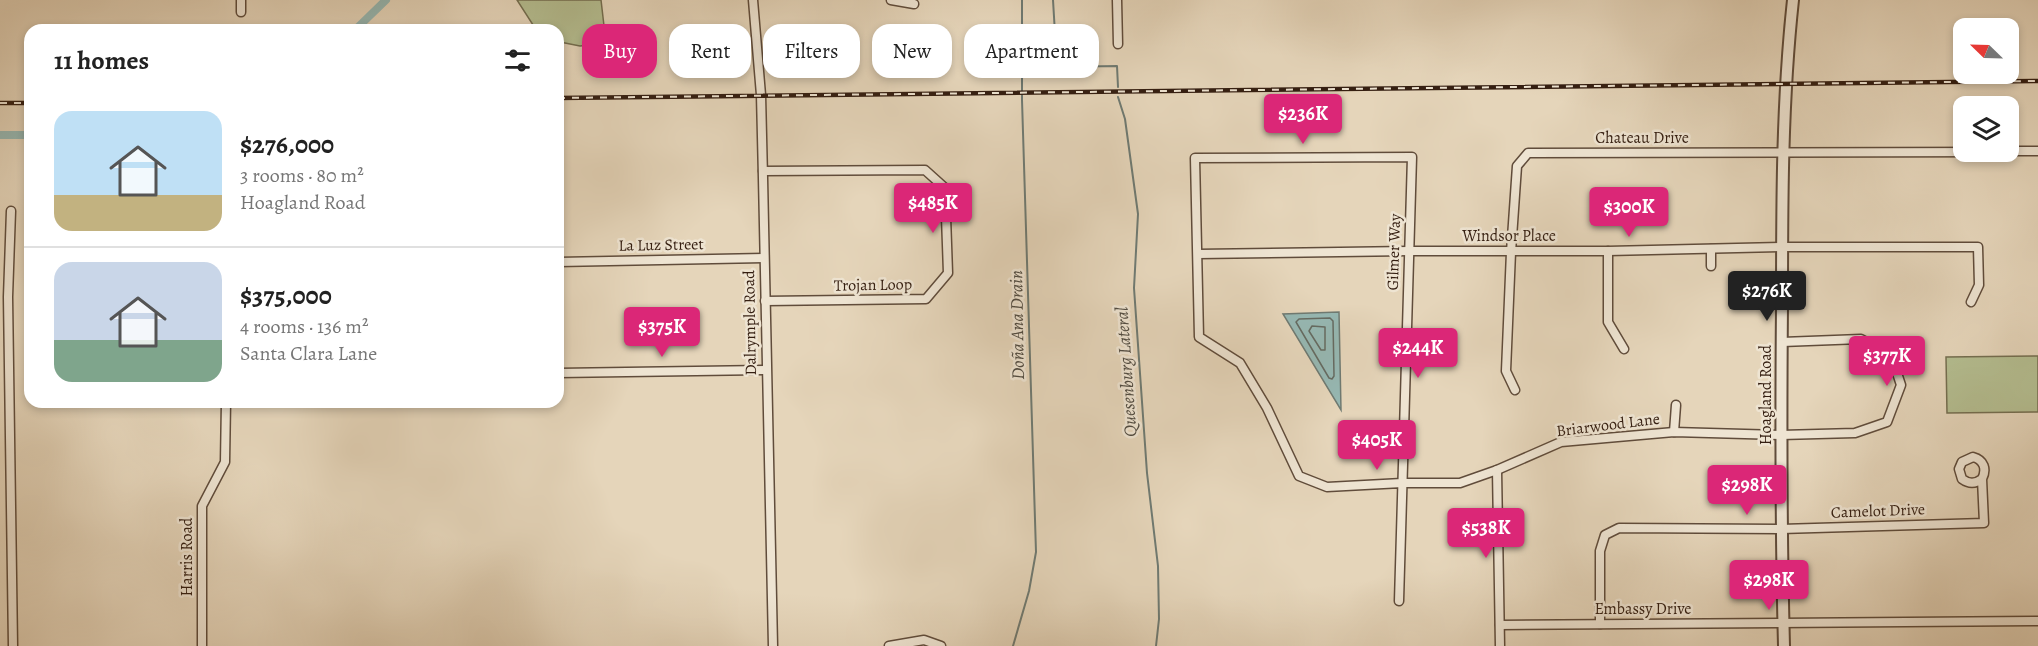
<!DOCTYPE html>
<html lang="en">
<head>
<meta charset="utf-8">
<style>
  body { margin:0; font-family:Alegreya,serif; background:#f2f2f2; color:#222; height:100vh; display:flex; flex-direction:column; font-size:22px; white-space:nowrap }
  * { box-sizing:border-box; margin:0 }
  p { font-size:20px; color:#767676 }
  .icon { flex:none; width:33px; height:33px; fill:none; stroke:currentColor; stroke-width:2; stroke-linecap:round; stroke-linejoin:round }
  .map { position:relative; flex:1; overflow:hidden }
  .details { position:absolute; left:24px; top:24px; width:540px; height:384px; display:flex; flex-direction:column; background:#fff; border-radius:18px; box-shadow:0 3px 9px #0003 }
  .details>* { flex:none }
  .top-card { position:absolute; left:582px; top:24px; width:570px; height:54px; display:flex; gap:12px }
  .needle { width:39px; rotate:293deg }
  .controls { position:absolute; left:1953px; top:18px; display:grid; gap:12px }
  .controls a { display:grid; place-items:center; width:66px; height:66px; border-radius:12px; background:#fff; box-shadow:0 3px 9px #0003; font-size:30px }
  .price { position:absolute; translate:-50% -51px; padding:0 14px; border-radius:6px; background:#db2777; color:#fff; font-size:20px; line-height:39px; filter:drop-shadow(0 2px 3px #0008) }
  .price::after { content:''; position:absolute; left:50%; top:36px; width:18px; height:14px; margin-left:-9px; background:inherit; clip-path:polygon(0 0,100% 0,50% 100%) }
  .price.active { background:#222; color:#fff }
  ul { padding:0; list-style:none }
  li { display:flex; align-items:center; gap:18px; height:150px; padding:0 30px }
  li+li { border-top:2px solid #e0e0e0 }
  li span { display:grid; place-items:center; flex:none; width:168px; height:120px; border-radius:18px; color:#555 }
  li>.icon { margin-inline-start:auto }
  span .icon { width:72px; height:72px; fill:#fffc; stroke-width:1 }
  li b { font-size:26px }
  h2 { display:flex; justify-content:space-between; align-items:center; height:72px; padding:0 30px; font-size:26px }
  .pill { padding:0 21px; border-radius:18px; background:#fff; box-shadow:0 3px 9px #0003; font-size:21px; line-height:54px }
  .pill.active { background:#db2777; color:#fff }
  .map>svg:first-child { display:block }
  .green { fill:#b4bd90; stroke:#746e50; stroke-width:1.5 }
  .water { fill:#96b8b3; stroke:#6f7a72; stroke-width:1.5 }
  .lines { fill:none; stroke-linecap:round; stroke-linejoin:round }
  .shore { stroke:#656b62; stroke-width:1.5 }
  .stream { stroke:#6f7a72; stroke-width:2 }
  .canal { stroke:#96b8b3; stroke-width:8 }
  .minor-casing { stroke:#604c3b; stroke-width:11 }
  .tertiary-casing { stroke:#604c3b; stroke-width:14 }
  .minor { stroke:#eee4d2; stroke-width:8 }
  .tertiary { stroke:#eee4d2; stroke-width:10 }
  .rail-casing { stroke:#341e11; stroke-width:4.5 }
  .rail { stroke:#eee4d2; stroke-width:2; stroke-dasharray:7; stroke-linecap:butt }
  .labels { text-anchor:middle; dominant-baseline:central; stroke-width:5; stroke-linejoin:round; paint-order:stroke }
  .street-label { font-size:16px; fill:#341e11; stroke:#eee4d2 }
  .water-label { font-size:18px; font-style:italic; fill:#514c42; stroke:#eee4d2 }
</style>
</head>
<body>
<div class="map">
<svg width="2038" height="646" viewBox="0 0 2038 646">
  <rect width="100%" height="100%" fill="#e5d5ba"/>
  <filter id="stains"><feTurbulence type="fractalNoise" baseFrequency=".00333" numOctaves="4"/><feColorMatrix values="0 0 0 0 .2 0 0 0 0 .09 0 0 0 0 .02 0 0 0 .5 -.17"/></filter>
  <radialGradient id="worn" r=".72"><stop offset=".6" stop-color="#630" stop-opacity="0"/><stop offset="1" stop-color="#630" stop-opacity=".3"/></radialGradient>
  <g class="green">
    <polygon points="517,0 601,0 606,43 580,46 560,42 558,41 558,30 535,28"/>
    <polygon points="2038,356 2038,412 1947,413 1946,357"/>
  </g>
  <polygon class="water" points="1339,312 1341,410 1283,314"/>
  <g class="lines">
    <g class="shore">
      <polygon points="1330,318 1333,321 1334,376 1332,379 1329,378 1296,322 1299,319"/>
      <polygon points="1312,326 1325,327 1325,350 1321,350 1309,331"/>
    </g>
    <g class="stream">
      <polyline points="1053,0 1057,67 1117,66 1118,87"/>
      <polyline points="1118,97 1125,119 1138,214 1134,288 1147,473 1158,566 1159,619 1156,646"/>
      <polyline points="1013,646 1029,591 1036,552 1022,100 1022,0"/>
    </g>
    <g class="canal">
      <polyline points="355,30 386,0"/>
      <polyline points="0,135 30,135"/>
    </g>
    <g class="minor-casing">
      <g id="minor">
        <polyline points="753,0 761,95 763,178 773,646"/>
        <polyline points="891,0 914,4"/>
        <polyline points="1117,0 1118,44"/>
        <polyline points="241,12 241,0"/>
        <polyline points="2008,151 2038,151"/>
        <polyline points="763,171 925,170 945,188 948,273 926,299 765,301"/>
        <polyline points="11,211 8,297 13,646"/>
        <polyline points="1608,251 1608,322 1624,349"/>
        <polyline points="1198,254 1409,251 1608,251 1782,247 1978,247 1979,285 1971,302"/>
        <polyline points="558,262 764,258"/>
        <polyline points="1711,266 1711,249"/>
        <polyline points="558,373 766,370"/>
        <polyline points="1515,390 1506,371 1511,252 1517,166 1528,153 1999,152"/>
        <polyline points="1674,432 1676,405"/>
        <polyline points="1497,470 1500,646"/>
        <polyline points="1399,601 1412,157 1195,158 1199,337 1240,363 1267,408 1299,476 1327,487 1402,483 1460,483 1497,470 1561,442 1674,432 1781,435 1855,433 1887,422 1901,385 1891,355 1861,339 1782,342"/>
        <path d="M1600,624V551L1605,535L1619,528L1781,529L1984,523L1982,479C1987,469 1984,460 1973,457L1962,462L1959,469L1962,479C1969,484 1975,484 1982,479"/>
        <polyline points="1500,625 2038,621"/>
        <polyline points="202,646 202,506 225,462 226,402"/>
        <polyline points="889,646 924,640 941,646"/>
      </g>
    </g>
    <g class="tertiary-casing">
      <path id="tertiary" d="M1784,646C1781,532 1781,418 1782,305C1782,203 1782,101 1793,0"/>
    </g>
    <use href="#minor" class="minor"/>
    <use href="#tertiary" class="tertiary"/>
    <g class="rail-casing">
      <g id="rail">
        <polyline points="558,98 2038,81"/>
        <polyline points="0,103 30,103"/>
      </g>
    </g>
    <use href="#rail" class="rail"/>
  </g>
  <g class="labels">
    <g class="street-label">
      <text x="1642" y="138">Chateau Drive</text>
      <text x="1509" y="236">Windsor Place</text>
      <text transform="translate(661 245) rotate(-1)">La Luz Street</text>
      <text transform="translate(1394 252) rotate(-88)">Gilmer Way</text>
      <text transform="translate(873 285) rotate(-1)">Trojan Loop</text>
      <text transform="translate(750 323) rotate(-91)">Dalrymple Road</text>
      <text transform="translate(1766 395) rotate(-90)">Hoagland Road</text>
      <text transform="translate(1608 425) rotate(-7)">Briarwood Lane</text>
      <text transform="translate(1878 511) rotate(-2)">Camelot Drive</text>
      <text transform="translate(187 557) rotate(-90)">Harris Road</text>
      <text x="1643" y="609">Embassy Drive</text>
    </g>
    <g class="water-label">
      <text transform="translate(1017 325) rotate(-91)">Doña Ana Drain</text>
      <text transform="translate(1126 372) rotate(-94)">Quesenburg Lateral</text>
    </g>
  </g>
  <rect width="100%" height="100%" filter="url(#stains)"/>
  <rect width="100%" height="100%" fill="url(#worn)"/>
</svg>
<div class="controls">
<a><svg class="needle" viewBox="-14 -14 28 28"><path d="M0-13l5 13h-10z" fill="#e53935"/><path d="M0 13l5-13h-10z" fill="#767676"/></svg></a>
<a><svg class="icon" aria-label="layers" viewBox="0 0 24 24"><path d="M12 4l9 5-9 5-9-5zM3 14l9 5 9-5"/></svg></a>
</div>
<b class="price" style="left:1303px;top:145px">$236K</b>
<b class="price" style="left:933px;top:234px">$485K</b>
<b class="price" style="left:1629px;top:238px">$300K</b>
<b class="price active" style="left:1767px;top:322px">$276K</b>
<b class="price" style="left:662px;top:358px">$375K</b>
<b class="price" style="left:1418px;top:379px">$244K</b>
<b class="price" style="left:1887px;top:387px">$377K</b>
<b class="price" style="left:1377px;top:471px">$405K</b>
<b class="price" style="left:1747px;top:516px">$298K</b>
<b class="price" style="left:1486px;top:559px">$538K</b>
<b class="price" style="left:1769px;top:611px">$298K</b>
<div class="top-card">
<a class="pill active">Buy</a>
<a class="pill">Rent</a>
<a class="pill">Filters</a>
<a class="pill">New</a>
<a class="pill">Apartment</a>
</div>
<section class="details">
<h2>11 homes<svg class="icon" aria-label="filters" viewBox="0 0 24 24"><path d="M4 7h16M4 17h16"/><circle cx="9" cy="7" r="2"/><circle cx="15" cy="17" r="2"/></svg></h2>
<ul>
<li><span style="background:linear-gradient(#bfe0f5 70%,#c2b280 0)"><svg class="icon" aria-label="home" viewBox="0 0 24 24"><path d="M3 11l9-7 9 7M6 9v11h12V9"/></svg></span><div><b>$276,000</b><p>3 rooms · 80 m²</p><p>Hoagland Road</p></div></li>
<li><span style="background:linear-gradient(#c9d6e8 65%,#7fa58c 0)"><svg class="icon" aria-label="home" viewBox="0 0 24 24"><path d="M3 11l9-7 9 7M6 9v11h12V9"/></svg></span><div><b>$375,000</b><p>4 rooms · 136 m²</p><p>Santa Clara Lane</p></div></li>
</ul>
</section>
</div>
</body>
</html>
